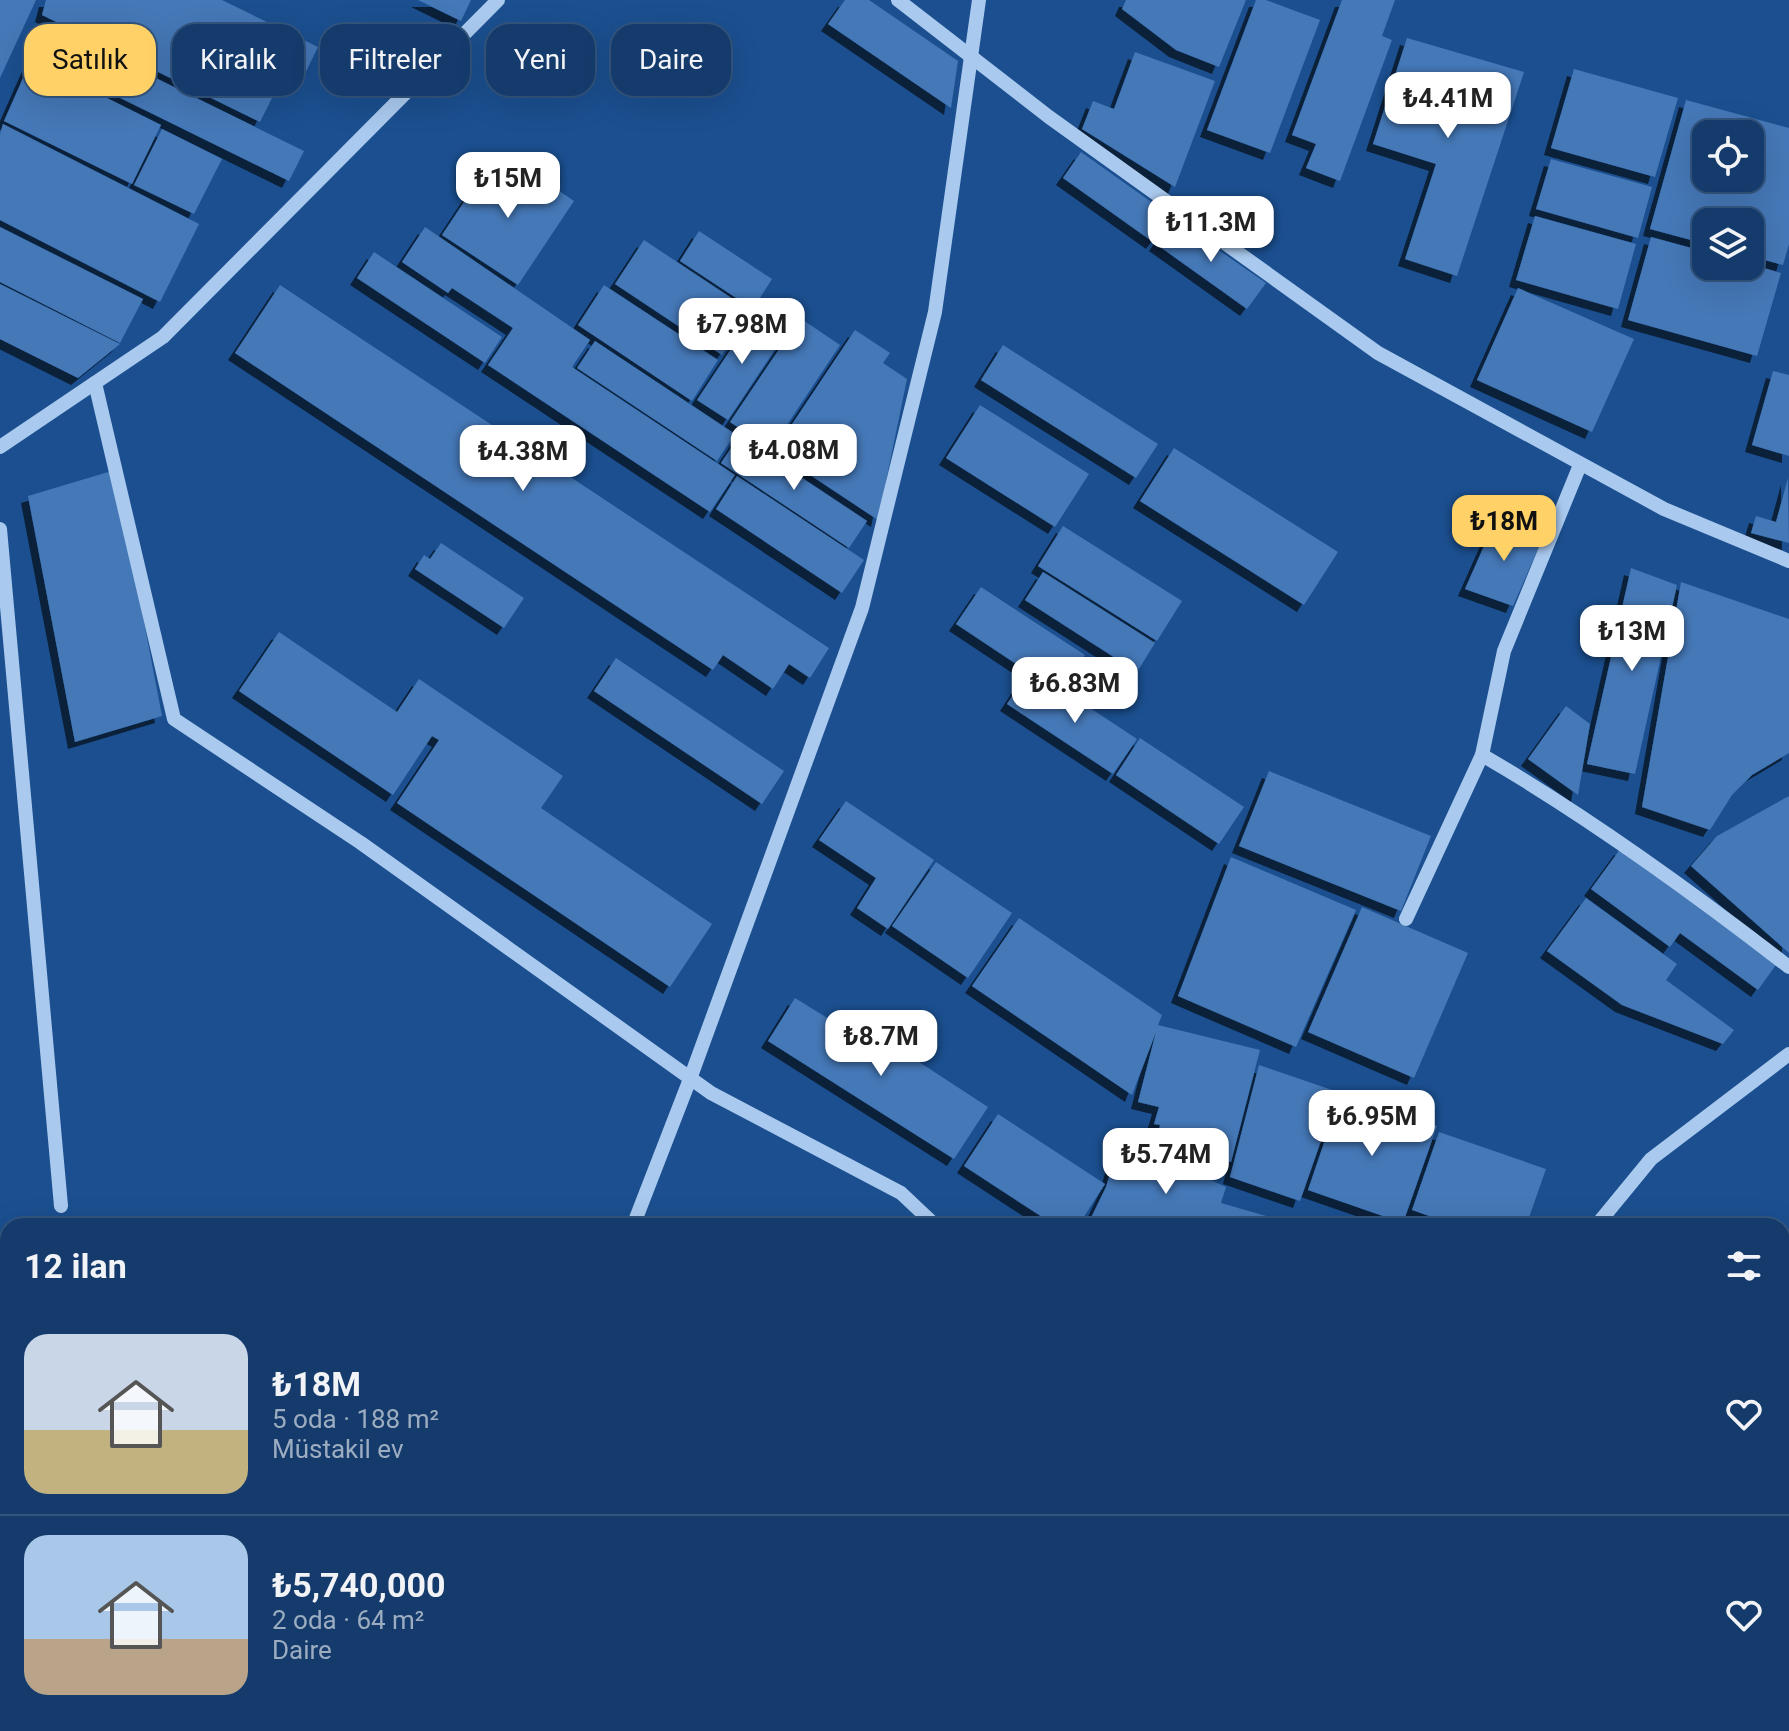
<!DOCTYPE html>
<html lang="tr">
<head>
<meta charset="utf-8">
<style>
  body { margin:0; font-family:Roboto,sans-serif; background:#1d4271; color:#f1f3f6; height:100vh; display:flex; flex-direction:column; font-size:30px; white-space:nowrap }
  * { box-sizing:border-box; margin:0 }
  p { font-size:26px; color:#9dadc1 }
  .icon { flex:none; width:44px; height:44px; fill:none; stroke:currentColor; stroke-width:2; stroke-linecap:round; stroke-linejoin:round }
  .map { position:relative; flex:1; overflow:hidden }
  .details { position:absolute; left:0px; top:1218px; width:1790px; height:514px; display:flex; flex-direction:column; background:#143b6b; border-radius:24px 24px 0 0; box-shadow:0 8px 32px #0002,0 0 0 2px #33557e }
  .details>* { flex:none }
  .top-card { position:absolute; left:24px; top:24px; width:800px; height:72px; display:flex; gap:16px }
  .fabs { position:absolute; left:1692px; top:120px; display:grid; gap:16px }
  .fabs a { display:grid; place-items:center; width:72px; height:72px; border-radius:16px; background:#143b6b; box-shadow:0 8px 32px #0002,0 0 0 2px #33557e; font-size:40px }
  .price { position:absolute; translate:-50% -68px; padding:0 18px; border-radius:16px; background:#fff; color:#222; font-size:26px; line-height:52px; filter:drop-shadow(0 2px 4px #0008) }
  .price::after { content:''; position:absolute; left:50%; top:48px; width:24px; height:18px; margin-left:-12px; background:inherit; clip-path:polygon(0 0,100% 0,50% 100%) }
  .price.active { background:#ffd166; color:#111 }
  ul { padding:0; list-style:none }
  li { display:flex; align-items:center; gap:24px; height:200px; padding:0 24px }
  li+li { border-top:2px solid #33557e }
  li span { display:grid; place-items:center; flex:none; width:224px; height:160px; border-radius:24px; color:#555 }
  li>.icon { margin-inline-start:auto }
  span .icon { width:96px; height:96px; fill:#fffc; stroke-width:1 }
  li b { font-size:34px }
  h2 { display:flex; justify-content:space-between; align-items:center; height:96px; padding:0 24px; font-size:34px }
  .tag { padding:0 28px; border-radius:24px; background:#143b6b; box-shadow:0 8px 32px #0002,0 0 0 2px #33557e; font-size:28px; line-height:72px }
  .tag.active { background:#ffd166; color:#111 }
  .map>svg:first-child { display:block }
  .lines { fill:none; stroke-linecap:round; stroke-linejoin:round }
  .river { stroke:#3c6290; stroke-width:34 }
  .building { fill:#4478b7; fill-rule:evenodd; filter:url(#shadow) }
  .minor { stroke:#a9c9ee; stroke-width:14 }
</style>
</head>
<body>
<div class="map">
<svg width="1789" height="1731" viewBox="0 0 1789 1731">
  <defs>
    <filter id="shadow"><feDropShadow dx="-7" dy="7" stdDeviation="0" flood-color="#0009"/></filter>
  </defs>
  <rect width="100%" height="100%" fill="#1b4f8f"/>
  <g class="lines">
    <g class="river">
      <polyline points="0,1389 8,1387"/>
      <polyline points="834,1724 841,1731"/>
    </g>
  </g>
  <g class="building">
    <polygon points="0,0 36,0 0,78"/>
    <polygon points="46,0 222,0 318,47 298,88 281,80 260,122 42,15"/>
    <polygon points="418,0 471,0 461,21"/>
    <polygon points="845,0 869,0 958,61 951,108 828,24"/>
    <polygon points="1126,0 1246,0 1219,67 1176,50 1122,9"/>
    <polygon points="1256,0 1266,0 1320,20 1270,153 1207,130"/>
    <polygon points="1342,0 1395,0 1382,36 1392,40 1340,181 1306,168 1316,144 1292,135"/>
    <polygon points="46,24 304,151 289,181 31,54"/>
    <polygon points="1407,38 1524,72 1457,276 1405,259 1436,164 1373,144"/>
    <polygon points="1135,52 1215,81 1175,187 1082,129 1093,101 1114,109"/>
    <polygon points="31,60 161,125 132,184 4,121"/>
    <polygon points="1574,69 1678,98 1655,177 1551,148"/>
    <path d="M1686,100L1789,128V244L1783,265L1750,256V222H1706V244L1650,229ZM1706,134H1750V178H1706Z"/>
    <polygon points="3,124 199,224 160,302 0,220 0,134"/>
    <polygon points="162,129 222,159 194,214 134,185"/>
    <polygon points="1081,152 1171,216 1153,242 1063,178"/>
    <polygon points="494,157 535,185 540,178 574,201 518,285 442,235"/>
    <polygon points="1551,159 1652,187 1638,238 1536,209"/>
    <polygon points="1535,216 1636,244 1618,309 1516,280"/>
    <polygon points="1174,219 1266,283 1247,309 1156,244"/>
    <polygon points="0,227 143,299 120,343 0,282"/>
    <polygon points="425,227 590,340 572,367 735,475 710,512 488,365 513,328 452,288 448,293 402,262"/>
    <polygon points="699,231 772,279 753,309 680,261"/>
    <polygon points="1651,237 1706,252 1706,266 1750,264 1781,273 1757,356 1628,320"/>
    <polygon points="644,240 751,311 722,355 615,284"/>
    <polygon points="374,252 502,337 485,363 357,278"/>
    <polygon points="0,284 120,344 78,378 0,339"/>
    <polygon points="280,285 829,648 810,678 789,664 773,689 723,655 713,670 235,353"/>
    <polygon points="604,285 718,360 692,401 578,325"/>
    <polygon points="1518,288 1634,339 1592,432 1477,380"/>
    <polygon points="755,313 786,333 728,420 697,400"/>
    <polygon points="800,318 840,345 771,449 730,422"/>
    <polygon points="855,330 890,353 883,363 907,379 878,520 774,451"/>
    <polygon points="595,341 735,434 717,461 577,368"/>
    <polygon points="1003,345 1158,444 1136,478 981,380"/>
    <polygon points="1773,371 1789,375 1789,456 1752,445"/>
    <polygon points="980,405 1089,474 1055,527 946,458"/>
    <polygon points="739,436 867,521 849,548 721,463"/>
    <polygon points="1174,448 1338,552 1304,605 1140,501"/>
    <polygon points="115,470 162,716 75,742 28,496"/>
    <polygon points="737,476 864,560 842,593 716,509"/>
    <polygon points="1788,478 1789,543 1751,533 1756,516 1776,522"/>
    <polygon points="1496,519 1542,540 1513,606 1465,589"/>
    <polygon points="1063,526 1182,601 1157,641 1038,566"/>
    <polygon points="441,543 524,598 504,628 415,569 424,555 430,559"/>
    <polygon points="1631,568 1677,585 1635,774 1587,764"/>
    <polygon points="1043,572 1155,643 1137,672 1025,600"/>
    <polygon points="1681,582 1789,619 1789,753 1752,775 1732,795 1710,830 1642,807"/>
    <polygon points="981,587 1085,655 1060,693 956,624"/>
    <polygon points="279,632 397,712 419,679 563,776 541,808 712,924 670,987 397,803 439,740 432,736 393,795 239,691"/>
    <polygon points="616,658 784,771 762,804 594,691"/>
    <polygon points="1024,678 1060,702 1066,692 1137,739 1113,774 1007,704"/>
    <polygon points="1566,706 1590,724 1578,795 1528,759"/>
    <polygon points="1140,738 1244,807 1219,844 1116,775"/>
    <polygon points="1269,771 1431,836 1401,911 1239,846"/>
    <polygon points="1789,796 1789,953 1691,866 1717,836"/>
    <polygon points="846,801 934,860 888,929 857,908 876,878 819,840"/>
    <polygon points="1621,848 1778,962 1758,990 1680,933 1670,947 1591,889"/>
    <polygon points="1231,857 1356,910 1296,1047 1178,996"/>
    <polygon points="936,862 1012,913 968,978 892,926"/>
    <polygon points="1586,898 1677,964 1666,980 1734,1030 1723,1044 1622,1005 1547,951"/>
    <polygon points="1362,907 1468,953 1414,1078 1308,1032"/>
    <polygon points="1019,918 1162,1015 1158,1025 1260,1050 1231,1162 1167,1146 1170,1137 1158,1134 1160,1125 1154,1124 1159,1107 1138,1102 1156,1032 1132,1095 972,986"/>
    <polygon points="795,998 884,1053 890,1043 988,1107 954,1159 768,1041"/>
    <polygon points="1259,1065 1338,1092 1300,1201 1230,1177"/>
    <polygon points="1341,1093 1437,1126 1403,1223 1308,1190"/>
    <polygon points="998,1114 1105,1184 1078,1226 1056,1226 964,1166"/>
    <polygon points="1439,1132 1546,1169 1526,1226 1458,1226 1412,1210"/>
    <polygon points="1120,1139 1226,1187 1221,1203 1301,1226 1087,1226 1106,1187"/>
    <polygon points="1789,1334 1789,1367 1782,1356 1782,1338"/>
    <rect x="1782" y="1413" width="7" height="99"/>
    <polygon points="1782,1514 1789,1515 1789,1538 1782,1553"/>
    <polygon points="1561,1724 1702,1724 1698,1731 1561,1731"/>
  </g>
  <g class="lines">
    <g class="minor">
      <polyline points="898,0 1049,117 1378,353 1664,509 1789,561"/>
      <polyline points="95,383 174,719 361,843 711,1093 901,1193 936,1226"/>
      <polyline points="0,447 163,337 498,0"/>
      <polyline points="0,529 61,1206"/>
      <path d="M1482,755C1589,817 1691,891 1789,967"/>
      <polyline points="1406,919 1482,755 1504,651 1580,465"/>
      <polyline points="633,1226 690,1079 862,608 935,312 979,0"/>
      <polyline points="1596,1226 1651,1159 1789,1054"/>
      <polyline points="0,1714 8,1716"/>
      <polyline points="37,1724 53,1731"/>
      <polyline points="1333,1724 1341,1731"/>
      <polyline points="191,1731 196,1724"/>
      <polyline points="1464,1731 1466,1724"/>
    </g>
  </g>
</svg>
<div class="fabs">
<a><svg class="icon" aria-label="locate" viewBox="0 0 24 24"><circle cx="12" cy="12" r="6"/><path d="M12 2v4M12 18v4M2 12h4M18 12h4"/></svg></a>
<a><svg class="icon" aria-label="layers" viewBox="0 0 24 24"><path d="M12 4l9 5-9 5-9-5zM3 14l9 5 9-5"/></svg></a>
</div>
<b class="price" style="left:1448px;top:140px">₺4.41M</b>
<b class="price" style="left:508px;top:220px">₺15M</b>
<b class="price" style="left:1211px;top:264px">₺11.3M</b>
<b class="price" style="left:742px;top:366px">₺7.98M</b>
<b class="price" style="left:794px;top:492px">₺4.08M</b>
<b class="price" style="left:523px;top:493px">₺4.38M</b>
<b class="price active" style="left:1504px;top:563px">₺18M</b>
<b class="price" style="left:1632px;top:673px">₺13M</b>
<b class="price" style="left:1075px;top:725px">₺6.83M</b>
<b class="price" style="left:881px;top:1078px">₺8.7M</b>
<b class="price" style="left:1372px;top:1158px">₺6.95M</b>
<b class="price" style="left:1166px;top:1196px">₺5.74M</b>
<div class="top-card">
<a class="tag active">Satılık</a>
<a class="tag">Kiralık</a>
<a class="tag">Filtreler</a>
<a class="tag">Yeni</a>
<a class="tag">Daire</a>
</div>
<section class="details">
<h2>12 ilan<svg class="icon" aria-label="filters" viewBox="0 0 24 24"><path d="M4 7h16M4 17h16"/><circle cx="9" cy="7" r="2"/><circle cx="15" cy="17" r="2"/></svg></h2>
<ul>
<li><span style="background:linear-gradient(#c9d6e8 60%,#c2b280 0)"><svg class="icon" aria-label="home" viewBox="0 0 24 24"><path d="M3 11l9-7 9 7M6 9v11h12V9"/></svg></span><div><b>₺18M</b><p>5 oda · 188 m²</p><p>Müstakil ev</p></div><svg class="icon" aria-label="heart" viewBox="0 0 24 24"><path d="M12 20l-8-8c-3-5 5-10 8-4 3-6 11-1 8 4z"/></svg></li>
<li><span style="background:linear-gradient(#a9c7e8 65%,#b9a48a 0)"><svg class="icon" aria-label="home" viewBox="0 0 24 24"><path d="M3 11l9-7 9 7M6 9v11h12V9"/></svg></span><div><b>₺5,740,000</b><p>2 oda · 64 m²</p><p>Daire</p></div><svg class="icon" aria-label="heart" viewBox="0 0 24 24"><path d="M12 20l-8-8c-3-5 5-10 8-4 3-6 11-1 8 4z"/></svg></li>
</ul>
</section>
</div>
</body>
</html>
